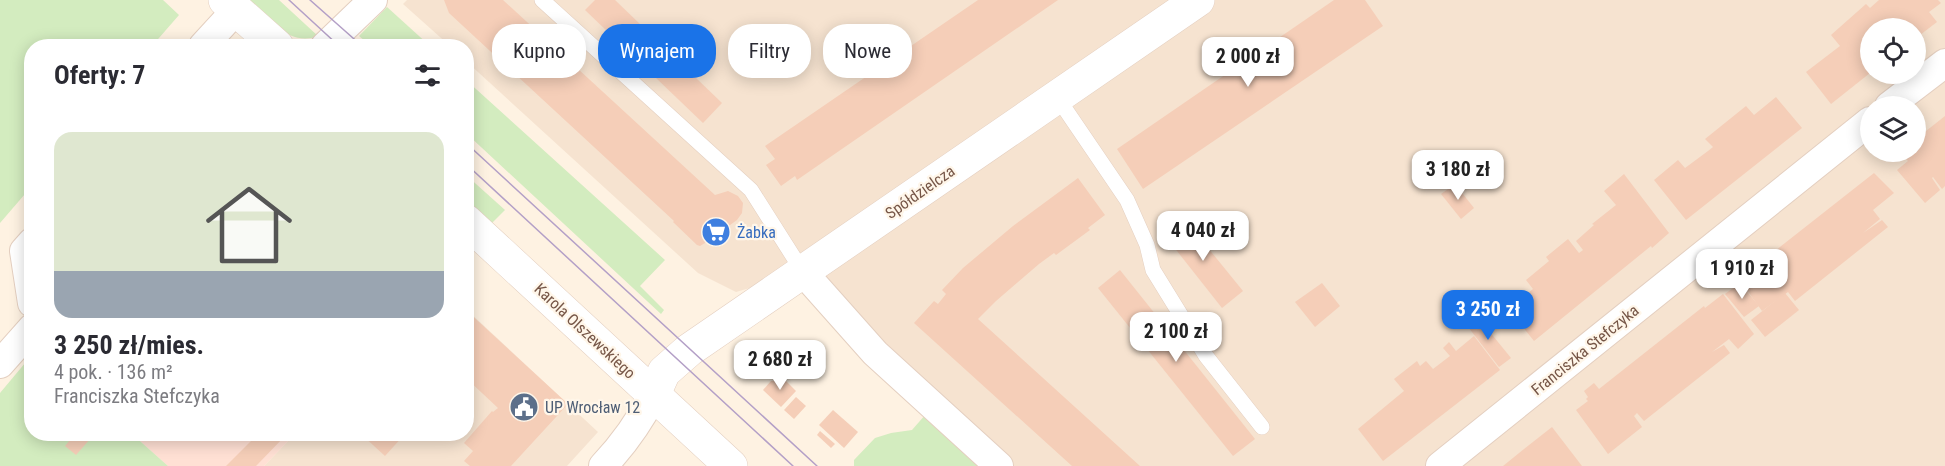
<!DOCTYPE html>
<html lang="pl">
<head>
<meta charset="utf-8">
<style>
  body { margin:0; font-family:"Roboto Condensed",sans-serif; background:#f7f7f7; color:#2b2b33; height:100vh; display:flex; flex-direction:column; font-size:22px; white-space:nowrap }
  * { box-sizing:border-box; margin:0 }
  p { font-size:20px; color:#7c7c81 }
  .icon { flex:none; width:33px; height:33px; fill:none; stroke:currentColor; stroke-width:2; stroke-linecap:round; stroke-linejoin:round }
  .map { position:relative; flex:1; overflow:hidden }
  .drawer { position:absolute; left:24px; top:39px; width:450px; height:402px; display:flex; flex-direction:column; background:#fff; border-radius:24px; box-shadow:0 3px 15px #0003 }
  .drawer>* { flex:none }
  .hud { position:absolute; left:492px; top:24px; width:570px; height:54px; display:flex; gap:12px }
  .tools { position:absolute; left:1860px; top:18px; display:grid; gap:12px }
  .tools a { display:grid; place-items:center; width:66px; height:66px; border-radius:50%; background:#fff; box-shadow:0 3px 15px #0003; font-size:30px }
  .price { position:absolute; translate:-50% -51px; padding:0 14px; border-radius:12px; background:#fff; color:#222; font-size:20px; line-height:39px; filter:drop-shadow(0 2px 3px #0008) }
  .price::after { content:''; position:absolute; left:50%; top:36px; width:18px; height:14px; margin-left:-9px; background:inherit; clip-path:polygon(0 0,100% 0,50% 100%) }
  .price.current { background:#1a73e8; color:#fff }
  ul { padding:0; list-style:none }
  li { display:grid; align-content:center; gap:12px; height:318px; padding:0 30px }
  li span { display:grid; place-items:center; height:186px; border-radius:18px; color:#555 }
  li>.icon { margin-inline-start:auto }
  span .icon { width:108px; height:108px; fill:#fffc; stroke-width:1 }
  li b { font-size:26px }
  h2 { display:flex; justify-content:space-between; align-items:center; height:72px; padding:0 30px; font-size:26px }
  .chip { padding:0 21px; border-radius:24px; background:#fff; box-shadow:0 3px 15px #0003; font-size:21px; line-height:54px }
  .chip.current { background:#1a73e8; color:#fff }
  .map>svg:first-child { display:block }
  .residential { fill:#f6e3d0; fill-rule:evenodd }
  .commercial { fill:#ffe0d4 }
  .green { fill:#d3ecbf }
  .building { fill:#f5ceb8 }
  .lines { fill:none; stroke-linecap:round; stroke-linejoin:round }
  .service-casing { stroke:#e4cfc0; stroke-width:16 }
  .minor-casing { stroke:#e4cfc0; stroke-width:30 }
  .tertiary-casing { stroke:#e4cfc0; stroke-width:34 }
  .service { stroke:#fff; stroke-width:15 }
  .minor { stroke:#fff; stroke-width:28 }
  .tertiary { stroke:#fff; stroke-width:33 }
  .tram { stroke:#b4a0c7; stroke-width:1.5 }
  .labels { text-anchor:middle; dominant-baseline:central; stroke-width:4.5; stroke-linejoin:round; paint-order:stroke }
  .street-label { font-size:16px; fill:#765647; stroke:#fff6e9 }
  .shop-label { font-size:16px; fill:#366cbe; stroke:#fff6e9; text-anchor:start }
  .service-label { font-size:16px; fill:#4e5e75; stroke:#fff6e9; text-anchor:start }
</style>
</head>
<body>
<div class="map">
<svg width="1945" height="466" viewBox="0 0 1945 466">
  <rect width="100%" height="100%" fill="#fef2e2"/>
  <g class="residential">
    <path d="M407,0H1945V466H999L803,272L736,292L698,273L467,62L466,46H450L403,4ZM1870,28H1916V74H1870ZM1870,106H1916V152H1870Z"/>
    <polygon points="467,310 598,432 567,466 264,466 295,434 466,434"/>
  </g>
  <polygon class="commercial" points="132,434 295,434 264,466 168,466"/>
  <g class="green">
    <polygon points="0,0 163,0 179,15 152,46 32,46 31,187 0,223"/>
    <path d="M249,0H279L318,36C289,47 270,19 249,0Z"/>
    <polygon points="387,7 430,46 371,46 359,36"/>
    <polygon points="466,80 665,260 640,286 664,310 661,314 467,134"/>
    <polygon points="466,175 505,210 492,223 467,200"/>
    <polygon points="31,356 32,434 132,434 168,466 0,466 0,393"/>
    <polygon points="926,414 984,466 854,466 854,460 875,438 891,433 912,430"/>
  </g>
  <g class="building">
    <polygon points="444,0 503,0 715,195 728,191 738,196 743,203 742,213 737,220 705,243 700,246 697,245 673,222 674,221 449,13"/>
    <polygon points="595,0 615,0 722,103 703,123 585,10"/>
    <polygon points="978,0 1058,0 797,180 795,176 781,186 766,165 775,159 765,146"/>
    <polygon points="1334,0 1365,0 1383,26 1143,189 1117,149"/>
    <polygon points="1879,0 1938,0 1941,3 1929,12 1937,22 1916,38 1916,28 1870,28 1870,73 1831,104 1806,72 1840,46 1831,35 1866,4 1870,8"/>
    <polygon points="1776,97 1802,128 1686,220 1654,180 1678,160 1685,168 1708,151 1713,147 1705,139 1746,106 1754,115"/>
    <polygon points="1945,116 1945,186 1942,189 1933,177 1932,178 1940,190 1925,203 1897,170 1908,161 1900,152 1916,152 1916,139"/>
    <polygon points="1874,173 1894,193 1873,210 1880,219 1863,233 1882,220 1888,227 1795,301 1788,292 1762,311 1741,282 1740,283 1738,280"/>
    <polygon points="1624,174 1669,233 1652,248 1651,246 1534,341 1501,300 1506,296 1513,305 1533,289 1526,280 1549,261 1546,257 1568,239 1579,253 1583,250 1576,241 1594,225 1592,224 1616,205 1604,191"/>
    <polygon points="1078,178 1105,215 1088,228 1090,230 1056,255 1054,253 1039,264 996,301 978,319 1140,466 1072,466 914,323 934,301 938,304 946,294 942,290 963,268 1013,226"/>
    <polygon points="1455,184 1474,208 1461,219 1441,194"/>
    <polygon points="1182,216 1243,291 1222,308 1162,232"/>
    <polygon points="1120,270 1255,439 1233,456 1098,288"/>
    <polygon points="1322,283 1340,306 1315,327 1295,302"/>
    <polygon points="1740,283 1759,306 1744,317 1725,294"/>
    <polygon points="1785,293 1799,310 1765,337 1751,320"/>
    <polygon points="1723,294 1754,334 1738,349 1729,339 1712,352 1724,345 1730,353 1644,421 1637,413 1634,416 1642,427 1608,454 1576,410 1588,401 1586,399 1588,397 1584,391 1594,383 1599,389 1704,306 1705,308"/>
    <polygon points="466,310 568,404 511,466 470,466 464,461 473,451 464,443 492,411 493,412 498,408 466,378"/>
    <polygon points="1476,315 1511,358 1499,367 1465,323"/>
    <polygon points="1474,336 1500,370 1383,461 1358,429 1404,391 1394,379 1417,361 1420,366 1426,361 1433,369 1450,356 1443,348 1449,342 1456,351"/>
    <polygon points="785,380 796,391 781,407 763,390 771,381"/>
    <polygon points="796,397 806,406 794,419 784,410"/>
    <polygon points="833,410 858,432 844,448 819,425"/>
    <polygon points="1552,427 1582,466 1503,466 1524,449"/>
    <polygon points="820,431 835,444 831,448 817,435"/>
    <polygon points="75,434 86,434 91,438 76,455 65,446"/>
    <polygon points="258,434 287,434 256,466 226,466"/>
    <polygon points="361,434 402,434 404,435 385,456"/>
  </g>
  <g class="lines">
    <g class="service-casing">
      <g id="service">
        <polyline points="542,0 751,190 803,272"/>
        <polyline points="1057,97 1127,200 1147,245 1153,270 1206,356 1262,427"/>
      </g>
    </g>
    <g class="minor-casing">
      <g id="minor">
        <polyline points="203,46 236,10"/>
        <polyline points="325,46 373,0"/>
        <polyline points="1889,106 1945,63"/>
        <polyline points="32,242 24,251 32,303"/>
        <polyline points="803,272 875,353 999,466"/>
        <polyline points="0,364 32,328"/>
        <path d="M603,466C624,444 640,421 654,394"/>
        <polyline points="1440,466 1870,121"/>
      </g>
    </g>
    <g class="tertiary-casing">
      <g id="tertiary">
        <polyline points="225,0 277,46"/>
        <polyline points="466,221 731,466"/>
        <polyline points="654,394 664,372 689,350 1198,0"/>
      </g>
    </g>
    <use href="#service" class="service"/>
    <use href="#minor" class="minor"/>
    <use href="#tertiary" class="tertiary"/>
    <g class="tram">
      <polyline points="289,0 339,46"/>
      <polyline points="310,0 362,46"/>
      <polyline points="466,143 817,466"/>
      <polyline points="466,164 793,466"/>
    </g>
  </g>
  <defs>
    <g id="supermarket-disc" transform="scale(1.5)"><circle r="9.5" fill="#3f7fe0" stroke="#fff6e9"/><path d="M-6-5.5h2.5l.6 2H6L4.5 2H-2.5L-4.4-4H-6ZM-1.5 3.2a1.3 1.3 0 1 0 .1 0ZM3 3.2a1.3 1.3 0 1 0 .1 0Z" fill="#fff"/></g>
    <g id="civic-disc" transform="scale(1.5)"><circle r="9.5" fill="#5c6f8a" stroke="#fff6e9"/><path d="M-.6-6.5H3V-4.5H.6V-3L4-1V1h2V6H-6V1h2V-1L-.6-3ZM-1.2 2.5V6h2.4V2.5Z" fill="#fff"/></g>
  </defs>
  <g fill-rule="evenodd">
    <use href="#supermarket-disc" x="716" y="232"/>
    <use href="#civic-disc" x="524" y="407"/>
  </g>
  <g class="labels">
    <g class="street-label">
      <text transform="translate(920 192) rotate(-35)">Spółdzielcza</text>
      <text transform="translate(585 331) rotate(43)">Karola Olszewskiego</text>
      <text transform="translate(1585 350) rotate(-39)">Franciszka Stefczyka</text>
    </g>
    <g class="shop-label">
      <text x="737" y="232">Żabka</text>
    </g>
    <g class="service-label">
      <text x="545" y="407">UP Wrocław 12</text>
    </g>
  </g>
</svg>
<div class="tools">
<a><svg class="icon" aria-label="locate" viewBox="0 0 24 24"><circle cx="12" cy="12" r="6"/><path d="M12 2v4M12 18v4M2 12h4M18 12h4"/></svg></a>
<a><svg class="icon" aria-label="layers" viewBox="0 0 24 24"><path d="M12 4l9 5-9 5-9-5zM3 14l9 5 9-5"/></svg></a>
</div>
<b class="price" style="left:1248px;top:88px">2 000 zł</b>
<b class="price" style="left:1458px;top:201px">3 180 zł</b>
<b class="price" style="left:1203px;top:262px">4 040 zł</b>
<b class="price" style="left:1742px;top:300px">1 910 zł</b>
<b class="price current" style="left:1488px;top:341px">3 250 zł</b>
<b class="price" style="left:1176px;top:363px">2 100 zł</b>
<b class="price" style="left:780px;top:391px">2 680 zł</b>
<div class="hud">
<a class="chip">Kupno</a>
<a class="chip current">Wynajem</a>
<a class="chip">Filtry</a>
<a class="chip">Nowe</a>
</div>
<section class="drawer">
<h2>Oferty: 7<svg class="icon" aria-label="filters" viewBox="0 0 24 24"><path d="M4 7h16M4 17h16"/><circle cx="9" cy="7" r="2"/><circle cx="15" cy="17" r="2"/></svg></h2>
<ul>
<li><span style="background:linear-gradient(#dfe7d0 75%,#9aa5b1 0)"><svg class="icon" aria-label="home" viewBox="0 0 24 24"><path d="M3 11l9-7 9 7M6 9v11h12V9"/></svg></span><div><b>3 250 zł/mies.</b><p>4 pok. · 136 m²</p><p>Franciszka Stefczyka</p></div></li>
</ul>
</section>
</div>
</body>
</html>
